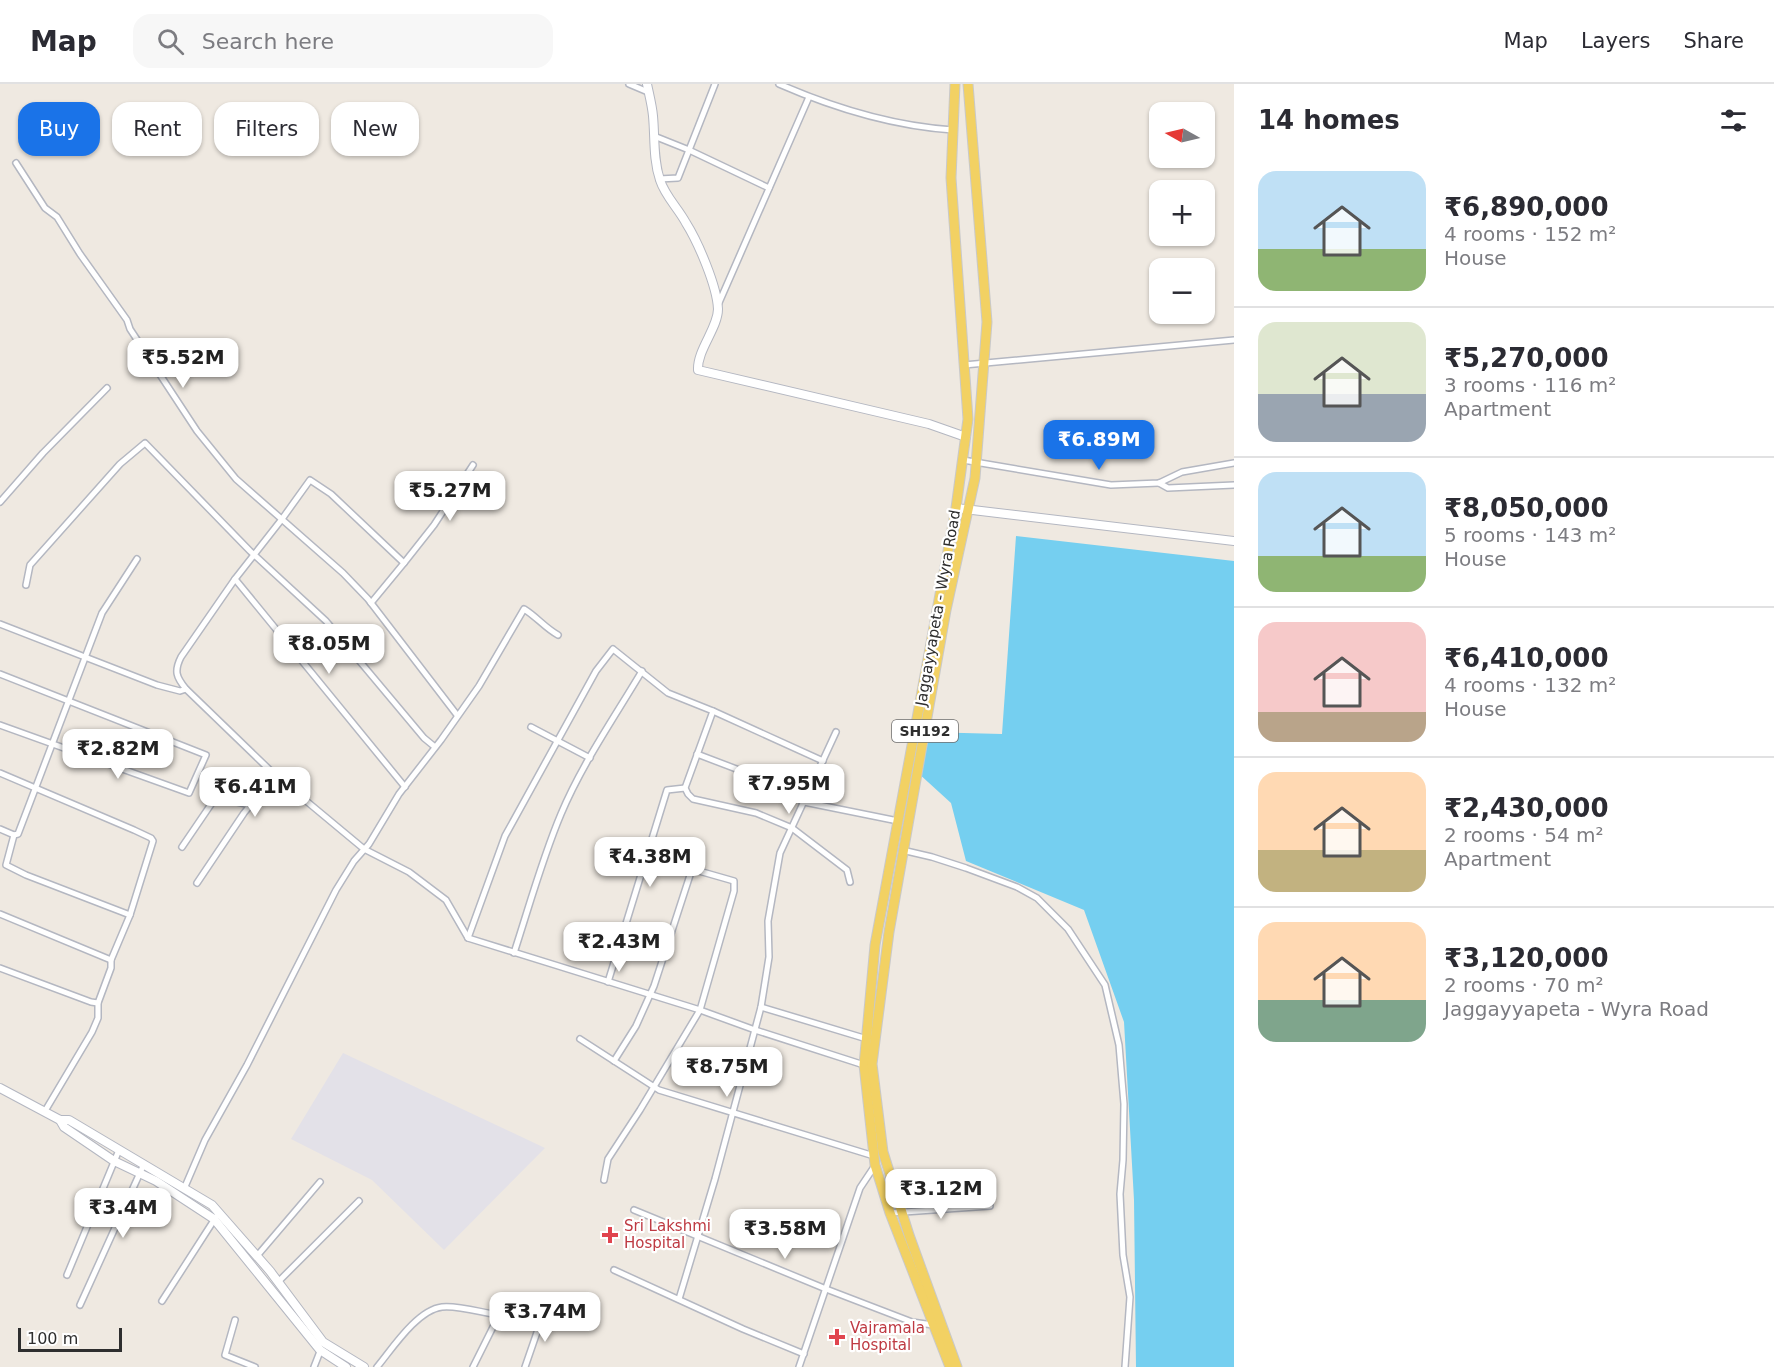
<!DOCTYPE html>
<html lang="en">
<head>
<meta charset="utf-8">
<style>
  body { margin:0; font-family:"DejaVu Sans",sans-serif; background:#f7f7f7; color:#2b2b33; height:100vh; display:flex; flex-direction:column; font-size:22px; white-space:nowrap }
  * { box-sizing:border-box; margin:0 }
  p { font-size:20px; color:#7c7c81 }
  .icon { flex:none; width:33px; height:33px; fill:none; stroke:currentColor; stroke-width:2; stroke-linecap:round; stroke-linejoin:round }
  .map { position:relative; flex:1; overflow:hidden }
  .drawer { display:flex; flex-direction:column; background:#fff; width:540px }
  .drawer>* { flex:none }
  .guide { position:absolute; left:18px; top:18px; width:570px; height:54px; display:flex; gap:12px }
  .needle { width:39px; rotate:278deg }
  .buttons { position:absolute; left:1149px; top:18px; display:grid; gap:12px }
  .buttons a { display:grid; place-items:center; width:66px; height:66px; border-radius:12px; background:#fff; box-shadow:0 2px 4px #0004; font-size:30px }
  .scale { position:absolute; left:18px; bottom:15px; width:104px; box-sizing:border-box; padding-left:6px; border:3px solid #2e2e2e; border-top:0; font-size:16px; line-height:21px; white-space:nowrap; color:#2e2e2e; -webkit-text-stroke:4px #fff; paint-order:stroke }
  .price { position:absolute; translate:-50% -51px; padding:0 14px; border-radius:12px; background:#fff; color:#222; font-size:20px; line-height:39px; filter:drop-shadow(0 2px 3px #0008) }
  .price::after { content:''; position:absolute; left:50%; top:36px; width:18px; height:14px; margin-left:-9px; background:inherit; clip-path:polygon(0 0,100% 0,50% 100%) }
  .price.current { background:#1a73e8; color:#fff }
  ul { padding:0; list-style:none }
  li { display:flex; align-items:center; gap:18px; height:150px; padding:0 24px }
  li+li { border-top:2px solid #e1e1e2 }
  li span { display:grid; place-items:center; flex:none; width:168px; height:120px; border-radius:18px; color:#555 }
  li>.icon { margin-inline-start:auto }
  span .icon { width:72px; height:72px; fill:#fffc; stroke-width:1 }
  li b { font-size:26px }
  h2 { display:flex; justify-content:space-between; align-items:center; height:72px; padding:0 24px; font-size:26px }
  .chip { padding:0 21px; border-radius:18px; background:#fff; box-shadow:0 2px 4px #0004; font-size:21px; line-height:54px }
  .chip.current { background:#1a73e8; color:#fff }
  header { display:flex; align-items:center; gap:36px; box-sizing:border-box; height:84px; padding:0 30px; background:#fff; border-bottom:2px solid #e1e1e2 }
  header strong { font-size:28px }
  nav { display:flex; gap:33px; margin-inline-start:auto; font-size:21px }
  .search { width:420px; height:54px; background:#f7f7f7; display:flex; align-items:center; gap:15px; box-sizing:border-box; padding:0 21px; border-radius:18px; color:#7c7c81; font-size:22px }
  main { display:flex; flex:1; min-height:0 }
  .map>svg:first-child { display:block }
  .industrial { fill:#e3e1e8 }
  .water { fill:#75cff0 }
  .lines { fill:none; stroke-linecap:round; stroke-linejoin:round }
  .minor-casing { stroke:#b4b7c1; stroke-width:8 }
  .secondary-casing { stroke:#b4b7c1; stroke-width:10 }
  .primary-casing { stroke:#c9c9c9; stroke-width:11 }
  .minor { stroke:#fff; stroke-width:5 }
  .secondary { stroke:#fff; stroke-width:8 }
  .primary { stroke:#f2d163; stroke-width:9 }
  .health-dot { fill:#e0444e; stroke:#fff; stroke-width:2 }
  .labels { text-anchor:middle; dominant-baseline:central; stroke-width:4.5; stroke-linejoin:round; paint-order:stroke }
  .shield { fill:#fff; stroke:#6d6d6d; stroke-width:1.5 }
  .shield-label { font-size:14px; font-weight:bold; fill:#2e2e2e }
  .street-label { font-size:15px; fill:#2e2e2e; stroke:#fff }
  .health-label { font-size:15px; fill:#be3a42; stroke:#fff; text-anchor:start }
</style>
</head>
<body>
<header>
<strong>Map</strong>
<div class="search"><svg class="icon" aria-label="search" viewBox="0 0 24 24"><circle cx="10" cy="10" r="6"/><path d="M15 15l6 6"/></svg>Search here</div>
<nav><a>Map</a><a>Layers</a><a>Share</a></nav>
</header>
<main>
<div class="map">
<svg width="1234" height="1283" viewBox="0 0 1234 1283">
  <rect width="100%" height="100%" fill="#efe9e1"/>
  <polygon class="industrial" points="343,969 545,1064 444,1166 372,1096 291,1055"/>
  <polygon class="water" points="1016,452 1234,477 1234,1283 1136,1283 1134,1116 1124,938 1084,826 966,777 951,719 917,688 925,648 1002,650"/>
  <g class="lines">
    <g class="minor-casing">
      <g id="minor">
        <polyline points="629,0 648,8"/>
        <path d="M779,0C834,24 893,42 953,46"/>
        <polyline points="654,52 689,66 769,104"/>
        <polyline points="16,79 45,124 57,133 80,170 127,236 130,245 197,347 236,395 343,489 368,515 457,631"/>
        <polyline points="659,95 678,94 715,0"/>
        <polyline points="718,221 809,13"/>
        <polyline points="964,281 1234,256"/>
        <polyline points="963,376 1111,401 1159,399 1182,388 1234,379"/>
        <polyline points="1159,399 1168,404 1234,401"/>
        <polyline points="0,418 43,369 107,304"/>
        <polyline points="404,479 434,441 473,381"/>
        <polyline points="235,495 405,703"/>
        <polyline points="26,501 30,481 120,380 145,359 250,467 326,537 424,654 435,663"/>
        <polyline points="0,540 157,601 180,607 186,605 275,691 364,765 409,788 446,816 468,854 700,926 755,946 864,981"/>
        <polyline points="0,590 206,671 189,709 0,641"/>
        <path d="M186,605C176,593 174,587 181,573L235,495L282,435L310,396L331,410L404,479L371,519"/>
        <polyline points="713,627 685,704 688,710 693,715 756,729 792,744 847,786 850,798"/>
        <polyline points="531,643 590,674"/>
        <polyline points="697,670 760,694 804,718 898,737"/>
        <polyline points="0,689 134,746 151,754 153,757 130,831 111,876 111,884 98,919 98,934 92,948 45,1027"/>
        <polyline points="0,745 14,751"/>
        <polyline points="182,763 216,713 250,721"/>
        <polyline points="902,766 932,773 966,784 1017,803 1037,814 1068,845 1105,901 1119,961 1124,1020 1123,1076 1120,1110 1123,1171 1130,1213 1125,1283"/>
        <polyline points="197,799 244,729 275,691"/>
        <polyline points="0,830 111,876"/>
        <polyline points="130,831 26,791 6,781 14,751 18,750 102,529 137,475"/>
        <polyline points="468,854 505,752 596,587 613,565 668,609 713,627 823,677"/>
        <path d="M514,869C529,823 542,775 561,730C582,680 614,634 642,587"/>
        <polyline points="0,884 91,918 98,919"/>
        <polyline points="608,898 667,706 685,704"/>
        <polyline points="761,923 867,955"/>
        <polyline points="580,955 659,1006 874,1072"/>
        <polyline points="604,1096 608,1075 640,1026 700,926 734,807 734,797 692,785 654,902 636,942 614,977"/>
        <path d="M184,1105L205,1056L247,981L336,806L354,777L369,760L399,710L441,656L479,602L524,525C537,533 545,544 558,551"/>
        <polyline points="634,1126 826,1205 912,1238 933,1241"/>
        <polyline points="890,1129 990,1122"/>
        <polyline points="257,1172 320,1098"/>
        <polyline points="614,1186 743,1245 804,1270"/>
        <polyline points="67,1191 119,1066"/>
        <polyline points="278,1198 359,1117"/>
        <polyline points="679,1215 715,1095 761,923 769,873 768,837 780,769 836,648"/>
        <polyline points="162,1217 216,1133"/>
        <polyline points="80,1221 144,1080"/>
        <polyline points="235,1236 225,1271 255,1283"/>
        <polyline points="314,1283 321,1265"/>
        <path d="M377,1283C392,1265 417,1226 442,1223C458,1221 483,1229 499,1231L473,1283"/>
        <polyline points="525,1283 544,1228"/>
        <polyline points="799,1283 860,1104 874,1083"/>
      </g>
    </g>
    <g class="secondary-casing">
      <g id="secondary">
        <path d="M647,0C649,10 652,21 653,32C655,53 653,75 660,96C665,112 678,124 686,139C698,158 717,202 718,225C718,244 697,266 698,286L929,340L966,353"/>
        <polyline points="956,424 1234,457"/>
        <polyline points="0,1004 60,1036 69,1036 212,1121 270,1187 323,1258 364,1283"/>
        <polyline points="60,1036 64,1043 114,1077 156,1097 214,1135 320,1266 346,1283"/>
      </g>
    </g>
    <g class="primary-casing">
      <g id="primary">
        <polyline points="950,1283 890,1129 875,1081 864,981 875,861 956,424 968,335 951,94 955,0"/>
        <polyline points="957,1283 909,1151 883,1068 872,980 889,848 946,526 975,394 987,238 968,0"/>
      </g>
    </g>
    <use href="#minor" class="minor"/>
    <use href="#secondary" class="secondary"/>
    <use href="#primary" class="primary"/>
  </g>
  <g class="health-dot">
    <path d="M607 1142h6v6h6v6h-6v6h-6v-6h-6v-6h6z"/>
    <path d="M834 1244h6v6h6v6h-6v6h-6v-6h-6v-6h6z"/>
  </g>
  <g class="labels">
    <rect class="shield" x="892" y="636" width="66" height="22" rx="4.5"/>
    <g class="shield-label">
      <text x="925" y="647">SH192</text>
    </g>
    <g class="street-label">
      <text transform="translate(938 524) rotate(-80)">Jaggayyapeta - Wyra Road</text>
    </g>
    <g class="health-label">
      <text x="624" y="1142">Sri Lakshmi<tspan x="624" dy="17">Hospital</tspan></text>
      <text x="850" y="1244">Vajramala<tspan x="850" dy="17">Hospital</tspan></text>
    </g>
  </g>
</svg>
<div class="buttons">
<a><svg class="needle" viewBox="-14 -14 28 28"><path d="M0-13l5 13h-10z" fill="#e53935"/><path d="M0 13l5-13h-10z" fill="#7c7c81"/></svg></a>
<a>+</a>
<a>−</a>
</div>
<div class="scale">100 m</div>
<b class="price" style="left:183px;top:305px">₹5.52M</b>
<b class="price current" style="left:1099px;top:387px">₹6.89M</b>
<b class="price" style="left:450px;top:438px">₹5.27M</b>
<b class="price" style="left:329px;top:591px">₹8.05M</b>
<b class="price" style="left:118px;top:696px">₹2.82M</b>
<b class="price" style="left:789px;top:731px">₹7.95M</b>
<b class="price" style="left:255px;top:734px">₹6.41M</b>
<b class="price" style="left:650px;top:804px">₹4.38M</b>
<b class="price" style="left:619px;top:889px">₹2.43M</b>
<b class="price" style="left:727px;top:1014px">₹8.75M</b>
<b class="price" style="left:941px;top:1136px">₹3.12M</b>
<b class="price" style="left:123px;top:1155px">₹3.4M</b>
<b class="price" style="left:785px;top:1176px">₹3.58M</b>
<b class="price" style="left:545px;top:1259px">₹3.74M</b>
<div class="guide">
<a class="chip current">Buy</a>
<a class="chip">Rent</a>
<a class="chip">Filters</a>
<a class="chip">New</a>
</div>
</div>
<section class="drawer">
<h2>14 homes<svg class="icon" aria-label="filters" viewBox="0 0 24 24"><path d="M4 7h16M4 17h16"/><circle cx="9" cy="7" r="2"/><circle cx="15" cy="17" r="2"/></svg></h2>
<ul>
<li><span style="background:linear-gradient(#bfe0f5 65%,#8fb573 0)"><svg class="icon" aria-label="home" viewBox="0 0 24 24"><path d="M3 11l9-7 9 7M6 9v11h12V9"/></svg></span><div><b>₹6,890,000</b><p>4 rooms · 152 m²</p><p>House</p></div></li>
<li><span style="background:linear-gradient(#dfe7d0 60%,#9aa5b1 0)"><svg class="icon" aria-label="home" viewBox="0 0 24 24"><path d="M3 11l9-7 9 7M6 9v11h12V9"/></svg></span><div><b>₹5,270,000</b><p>3 rooms · 116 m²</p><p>Apartment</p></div></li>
<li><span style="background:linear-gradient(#bfe0f5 70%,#8fb573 0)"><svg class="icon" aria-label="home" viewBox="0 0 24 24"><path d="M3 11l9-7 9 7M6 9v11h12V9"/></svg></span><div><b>₹8,050,000</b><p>5 rooms · 143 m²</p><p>House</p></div></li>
<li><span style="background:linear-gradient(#f6c9c9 75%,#b9a48a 0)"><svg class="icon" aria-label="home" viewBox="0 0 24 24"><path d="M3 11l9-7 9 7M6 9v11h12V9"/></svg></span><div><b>₹6,410,000</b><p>4 rooms · 132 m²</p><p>House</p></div></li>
<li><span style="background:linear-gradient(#ffd9b3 65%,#c2b280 0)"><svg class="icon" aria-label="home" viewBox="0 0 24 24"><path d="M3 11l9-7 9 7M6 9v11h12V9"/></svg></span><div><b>₹2,430,000</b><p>2 rooms · 54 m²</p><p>Apartment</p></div></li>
<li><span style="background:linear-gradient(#ffd9b3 65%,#7fa58c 0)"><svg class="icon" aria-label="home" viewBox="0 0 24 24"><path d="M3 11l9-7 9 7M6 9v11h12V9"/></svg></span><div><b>₹3,120,000</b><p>2 rooms · 70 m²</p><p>Jaggayyapeta - Wyra Road</p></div></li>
</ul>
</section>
</main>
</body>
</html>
